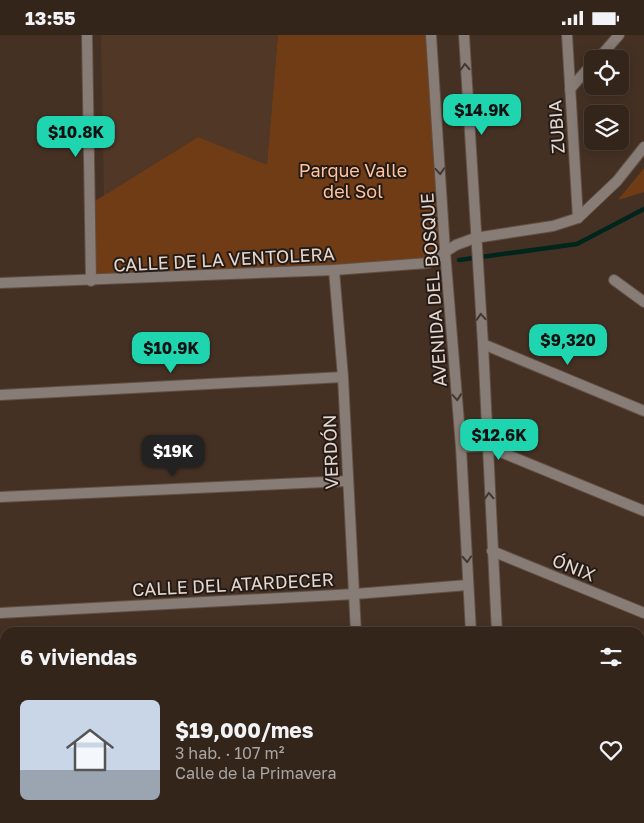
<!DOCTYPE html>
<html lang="es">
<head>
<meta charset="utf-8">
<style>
  body { margin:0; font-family:"Golos Text",sans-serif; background:#3f3128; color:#f1f3f6; height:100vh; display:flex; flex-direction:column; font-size:19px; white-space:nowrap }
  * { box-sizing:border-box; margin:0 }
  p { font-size:16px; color:#a9a5a3 }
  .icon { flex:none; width:28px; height:28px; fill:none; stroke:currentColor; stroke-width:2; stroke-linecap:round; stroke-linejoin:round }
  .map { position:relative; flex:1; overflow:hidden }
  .panel { position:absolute; left:0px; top:592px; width:645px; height:196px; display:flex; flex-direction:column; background:#34251b; border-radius:15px 15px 0 0; box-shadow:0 2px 12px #0003,0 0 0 1px #4e423a }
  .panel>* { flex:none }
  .fabs { position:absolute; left:584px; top:15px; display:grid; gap:10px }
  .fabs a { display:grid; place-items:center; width:45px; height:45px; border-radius:8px; background:#34251b; box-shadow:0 2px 12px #0003,0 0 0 1px #4e423a; font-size:25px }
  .price { position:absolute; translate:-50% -42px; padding:0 11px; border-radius:10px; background:#1fd5b0; color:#111; font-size:16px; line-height:32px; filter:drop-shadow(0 1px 2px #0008) }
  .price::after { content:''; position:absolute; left:50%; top:30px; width:15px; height:11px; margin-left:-8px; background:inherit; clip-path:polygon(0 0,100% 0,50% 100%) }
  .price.on { background:#222; color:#fff }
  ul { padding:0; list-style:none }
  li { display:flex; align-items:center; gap:15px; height:125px; padding:0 20px }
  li+li { border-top:1px solid #4e423a }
  li span { display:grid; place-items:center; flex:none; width:140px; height:100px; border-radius:8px; color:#555 }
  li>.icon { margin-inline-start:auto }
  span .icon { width:60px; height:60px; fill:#fffc; stroke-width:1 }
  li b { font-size:21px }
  h2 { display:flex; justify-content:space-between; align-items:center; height:60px; padding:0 20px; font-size:21px }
  .status { display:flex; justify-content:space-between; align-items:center; height:35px; padding:0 25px; background:#34251b; direction:ltr }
  .status svg { height:14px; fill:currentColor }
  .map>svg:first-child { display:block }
  .built { fill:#513726 }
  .green { fill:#703c16 }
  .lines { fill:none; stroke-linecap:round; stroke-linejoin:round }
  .stream { stroke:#00251c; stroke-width:4.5 }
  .minor-casing { stroke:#624f43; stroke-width:12 }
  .tertiary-casing { stroke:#624f43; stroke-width:12 }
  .minor { stroke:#877c76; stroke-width:10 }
  .tertiary { stroke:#877c76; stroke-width:10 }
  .oneway { stroke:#423833 }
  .labels { text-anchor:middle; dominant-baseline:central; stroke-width:4; stroke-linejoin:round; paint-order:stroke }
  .street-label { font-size:18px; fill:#e4d7cf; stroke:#251b16 }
  .park-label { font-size:18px; fill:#ffc39e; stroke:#251b16 }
</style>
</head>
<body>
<div class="status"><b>13:55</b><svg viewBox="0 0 49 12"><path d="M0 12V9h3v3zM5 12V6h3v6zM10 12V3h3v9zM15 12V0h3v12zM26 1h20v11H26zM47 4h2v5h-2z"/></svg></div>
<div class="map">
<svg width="644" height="788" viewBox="0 0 644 788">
  <rect width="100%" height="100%" fill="#453124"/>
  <polygon class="built" points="101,0 278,0 267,131 198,102 104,160"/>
  <g class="green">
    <polygon points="278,0 431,0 445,216 436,224 91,246 90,169 198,102 267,130"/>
    <polygon points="644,133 644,157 618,165"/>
  </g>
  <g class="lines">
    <polyline class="stream" points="459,225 577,209 644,174"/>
    <g class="minor-casing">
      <g id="minor">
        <polyline points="87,0 91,246"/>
        <polyline points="567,0 578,183"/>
        <polyline points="598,24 619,0"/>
        <polyline points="570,54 592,29"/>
        <polyline points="334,235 343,342 356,598"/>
        <polyline points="614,245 644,267"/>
        <polyline points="0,248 334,235 428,228 456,210 475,203 553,191 578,183 617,146 644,112"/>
        <polyline points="483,309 644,376"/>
        <polyline points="0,360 343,342"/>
        <polyline points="461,412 486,411 644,476"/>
        <polyline points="0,462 347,446"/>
        <polyline points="492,516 644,578"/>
        <polyline points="0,578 355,559 468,550"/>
        <polyline points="0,665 5,664"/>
        <polyline points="640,681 644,683"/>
        <polyline points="0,777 5,776"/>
        <polyline points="366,784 366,788"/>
        <polyline points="640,784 644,785"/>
        <polyline points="23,788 26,784"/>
        <polyline points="158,788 161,784"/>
        <polyline points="304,788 308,784"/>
      </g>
    </g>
    <g class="tertiary-casing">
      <g id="tertiary">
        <polyline points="431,0 445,216 461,412 471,598"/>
        <polyline points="464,0 483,309 497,598"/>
        <polyline points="479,784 480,788"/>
        <polyline points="507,784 507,788"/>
      </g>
    </g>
    <use href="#minor" class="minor"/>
    <use href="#tertiary" class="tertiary"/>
  </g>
  <defs><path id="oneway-chevron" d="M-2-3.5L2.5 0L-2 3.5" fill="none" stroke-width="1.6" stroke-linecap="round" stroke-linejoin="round" transform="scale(1.25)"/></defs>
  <g class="oneway">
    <use href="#oneway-chevron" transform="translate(465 32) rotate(-93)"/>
    <use href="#oneway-chevron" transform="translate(440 136) rotate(86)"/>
    <use href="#oneway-chevron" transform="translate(481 282) rotate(-94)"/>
    <use href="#oneway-chevron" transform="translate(457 362) rotate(85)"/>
    <use href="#oneway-chevron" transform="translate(489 461) rotate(-93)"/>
    <use href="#oneway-chevron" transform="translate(467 524) rotate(87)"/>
  </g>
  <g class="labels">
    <g class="street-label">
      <text transform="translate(556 92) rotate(-94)">ZUBIA</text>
      <text transform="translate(224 224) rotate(-3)">CALLE DE LA VENTOLERA</text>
      <text transform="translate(433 255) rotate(-94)">AVENIDA DEL BOSQUE</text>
      <text transform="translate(330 417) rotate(-92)">VERDÓN</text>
      <text transform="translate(574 532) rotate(22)">ÓNIX</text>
      <text transform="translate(233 549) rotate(-3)">CALLE DEL ATARDECER</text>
    </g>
    <g class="park-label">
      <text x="353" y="135">Parque Valle<tspan x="353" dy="21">del Sol</tspan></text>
    </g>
  </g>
</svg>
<div class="fabs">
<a><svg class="icon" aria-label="locate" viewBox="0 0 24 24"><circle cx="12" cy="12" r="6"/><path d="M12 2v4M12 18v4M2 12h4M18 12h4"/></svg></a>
<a><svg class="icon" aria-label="layers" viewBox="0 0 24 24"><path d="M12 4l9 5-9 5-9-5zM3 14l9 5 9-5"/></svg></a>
</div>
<b class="price" style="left:482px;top:101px">$14.9K</b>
<b class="price" style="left:76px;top:123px">$10.8K</b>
<b class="price" style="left:568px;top:331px">$9,320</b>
<b class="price" style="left:171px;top:339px">$10.9K</b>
<b class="price" style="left:499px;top:426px">$12.6K</b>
<b class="price on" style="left:173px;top:442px">$19K</b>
<section class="panel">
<h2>6 viviendas<svg class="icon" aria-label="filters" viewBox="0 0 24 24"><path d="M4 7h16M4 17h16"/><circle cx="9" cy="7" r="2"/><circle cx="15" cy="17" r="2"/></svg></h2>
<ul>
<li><span style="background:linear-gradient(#c9d6e8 70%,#9aa5b1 0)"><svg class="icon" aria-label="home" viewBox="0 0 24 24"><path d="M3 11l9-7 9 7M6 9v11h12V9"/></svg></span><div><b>$19,000/mes</b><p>3 hab. · 107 m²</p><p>Calle de la Primavera</p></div><svg class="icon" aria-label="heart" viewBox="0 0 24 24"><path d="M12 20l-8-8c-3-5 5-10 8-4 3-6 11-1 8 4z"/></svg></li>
</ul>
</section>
</div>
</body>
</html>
